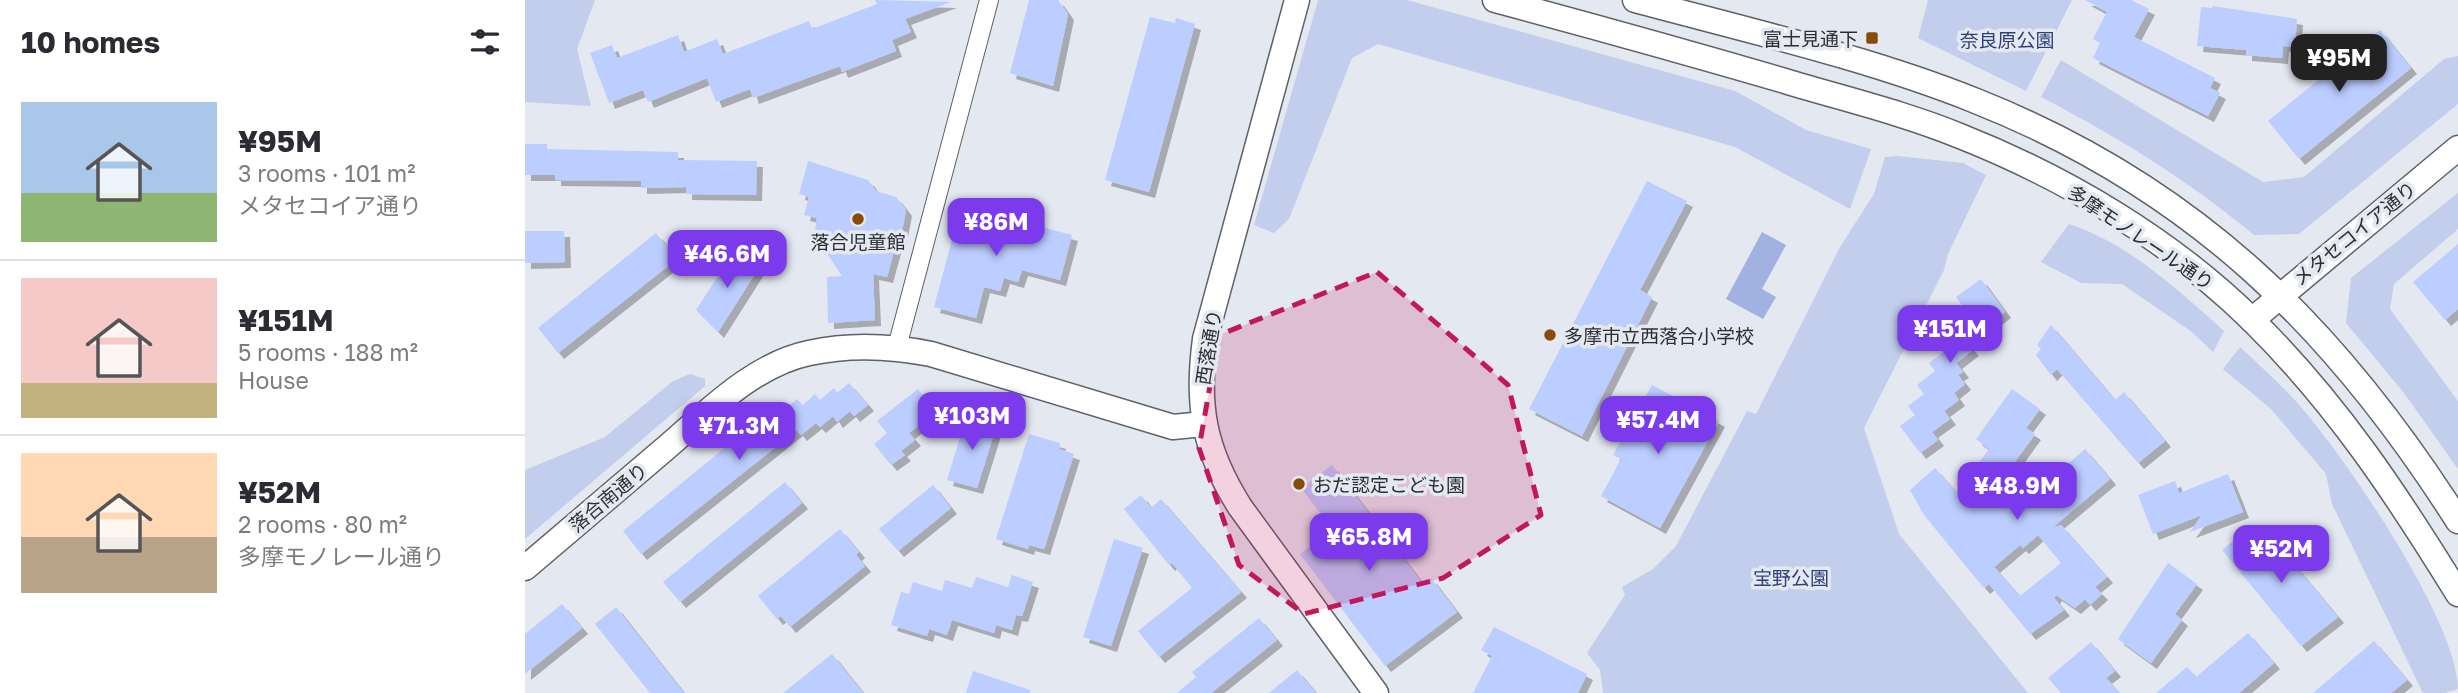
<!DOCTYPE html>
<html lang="en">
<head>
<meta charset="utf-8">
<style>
  body { margin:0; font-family:"Golos Text","Noto Sans JP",sans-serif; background:#f7f7f7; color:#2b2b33; height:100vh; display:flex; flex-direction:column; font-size:26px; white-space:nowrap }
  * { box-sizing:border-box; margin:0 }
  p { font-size:23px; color:#7c7c81 }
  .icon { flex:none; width:38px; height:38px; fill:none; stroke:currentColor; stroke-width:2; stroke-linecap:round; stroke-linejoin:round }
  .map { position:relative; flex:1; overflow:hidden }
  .sheet { display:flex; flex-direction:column; background:#fff; width:525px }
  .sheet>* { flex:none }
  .price { position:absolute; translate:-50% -60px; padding:0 16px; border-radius:14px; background:#7c3aed; color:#fff; font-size:23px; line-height:46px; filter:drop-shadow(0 2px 4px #0008) }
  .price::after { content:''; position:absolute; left:50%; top:42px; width:21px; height:16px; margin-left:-10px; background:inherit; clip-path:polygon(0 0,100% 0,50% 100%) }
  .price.on { background:#222; color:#fff }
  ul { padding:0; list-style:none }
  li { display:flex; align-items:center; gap:21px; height:175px; padding:0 21px }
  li+li { border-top:2px solid #e1e1e2 }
  li span { display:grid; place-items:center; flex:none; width:196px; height:140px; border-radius:0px; color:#555 }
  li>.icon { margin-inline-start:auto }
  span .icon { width:84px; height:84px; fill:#fffc; stroke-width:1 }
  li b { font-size:30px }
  h2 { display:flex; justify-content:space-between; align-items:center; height:84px; padding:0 21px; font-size:30px }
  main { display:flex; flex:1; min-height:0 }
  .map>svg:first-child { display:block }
  .green { fill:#c3ceec }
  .water { fill:#a1b2e2 }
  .building { fill:#bccdff; fill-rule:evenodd; filter:url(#shadow) }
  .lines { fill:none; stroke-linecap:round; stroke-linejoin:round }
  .street-casing { stroke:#5e6168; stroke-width:20 }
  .secondary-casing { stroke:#5e6168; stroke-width:27 }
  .street { stroke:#fff; stroke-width:18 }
  .secondary { stroke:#fff; stroke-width:24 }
  .marked { fill:#c2185b; fill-opacity:0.2; stroke:#c2185b; stroke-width:5; stroke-dasharray:14 9; stroke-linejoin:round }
  .poi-dot { fill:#884b09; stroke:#e4e8f1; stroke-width:2.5 }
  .labels { text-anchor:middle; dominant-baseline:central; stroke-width:7; stroke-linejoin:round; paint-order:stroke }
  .poi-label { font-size:19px; fill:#2d2e31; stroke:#e4e8f1; text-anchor:start }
  .park-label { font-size:19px; fill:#2f3f7a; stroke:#e4e8f1 }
  .street-label { font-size:19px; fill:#2d2e31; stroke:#e4e8f1 }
</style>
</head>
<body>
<main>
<section class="sheet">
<h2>10 homes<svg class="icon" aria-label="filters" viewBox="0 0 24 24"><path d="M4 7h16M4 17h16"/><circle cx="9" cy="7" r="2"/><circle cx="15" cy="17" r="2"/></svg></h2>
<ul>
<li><span style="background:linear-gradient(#a9c7e8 65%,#8fb573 0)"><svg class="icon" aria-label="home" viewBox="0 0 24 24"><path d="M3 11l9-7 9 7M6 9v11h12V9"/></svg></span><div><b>¥95M</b><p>3 rooms · 101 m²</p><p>メタセコイア通り</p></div></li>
<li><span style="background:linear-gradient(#f6c9c9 75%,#c2b280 0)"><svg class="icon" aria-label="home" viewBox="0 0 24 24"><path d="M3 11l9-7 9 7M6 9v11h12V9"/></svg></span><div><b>¥151M</b><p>5 rooms · 188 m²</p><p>House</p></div></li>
<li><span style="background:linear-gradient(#ffd9b3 60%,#b9a48a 0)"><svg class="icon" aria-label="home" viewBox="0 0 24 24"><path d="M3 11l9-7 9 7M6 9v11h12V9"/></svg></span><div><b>¥52M</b><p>2 rooms · 80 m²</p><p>多摩モノレール通り</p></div></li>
</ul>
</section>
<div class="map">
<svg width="1933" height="693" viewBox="0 0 1933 693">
  <defs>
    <filter id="shadow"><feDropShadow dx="6" dy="6" stdDeviation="0" flood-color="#0004"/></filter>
  </defs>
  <rect width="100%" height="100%" fill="#e4e8f1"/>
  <g class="green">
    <polygon points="0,0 70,0 52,49 66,106 0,102"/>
    <polygon points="793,0 882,0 1210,91 1281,130 1346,149 1325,209 1210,147 853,44 827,58 764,219 749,233 729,225"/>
    <polygon points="1403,0 1547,0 1501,91 1393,38"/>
    <path d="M1933,56V104L1774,234L1729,235C1663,180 1593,137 1516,97L1536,60L1738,182L1779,177L1919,59Z"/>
    <polygon points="1373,156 1438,163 1461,175 1423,254 1419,270 1339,428 1374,534 1503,693 1078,693 1075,670 1062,653 1100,595 1097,587 1128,569 1151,546 1222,411 1231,414 1315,247 1349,194 1360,157"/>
    <polygon points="1933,193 1933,229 1869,284 1865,309 1933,401 1933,469 1879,393 1821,323 1826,278"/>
    <path d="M1544,224C1603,243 1653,290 1699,331L1688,352L1667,332L1597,284L1556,283L1516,262Z"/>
    <path d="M1715,347C1732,363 1749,378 1765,395C1814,446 1933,621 1933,689L1920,693H1898L1807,504L1801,474L1746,409L1698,369Z"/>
    <polygon points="165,374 180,379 180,386 0,539 0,470 80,437 148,381"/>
  </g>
  <polygon class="water" points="1237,232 1261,245 1237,289 1251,297 1238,319 1201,299"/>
  <g class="building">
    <polygon points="350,0 426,2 380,19 386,32 367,40 371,51 317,72 315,66 228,98 225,89 191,102 182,78 123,102 118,90 84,103 65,53 87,45 92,58 153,35 159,52 192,39 198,54 284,21 287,29 352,4"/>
    <polygon points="504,0 533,0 543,14 528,86 485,73"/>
    <polygon points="1560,0 1606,0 1624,9 1609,37 1690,78 1685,88 1695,93 1683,116 1568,58 1575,43 1568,39 1582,12"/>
    <polygon points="1688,6 1772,19 1770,47 1758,46 1757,58 1721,55 1721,50 1672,46 1676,7 1687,8"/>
    <polygon points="625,17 650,23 651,18 670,24 624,192 580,180"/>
    <polygon points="1855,30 1886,68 1774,159 1743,121"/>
    <polygon points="0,144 22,144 22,149 153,152 153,160 232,161 231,195 161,194 161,187 116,188 116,181 30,180 30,175 0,175"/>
    <polygon points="283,161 343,180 351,191 371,197 381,210 376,237 373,237 362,277 348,274 350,320 303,323 302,277 317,276 295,243 290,230 292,218 279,215 284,197 274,194"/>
    <polygon points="1122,181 1162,201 1115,290 1127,297 1057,436 1004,409"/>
    <polygon points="436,206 547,235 535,280 497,270 493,282 479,278 475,291 459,287 451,318 409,307"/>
    <polygon points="0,231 39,231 40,262 0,263"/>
    <polygon points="131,233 152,259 33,353 13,328"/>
    <polygon points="1933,244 1933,309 1920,320 1888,282"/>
    <polygon points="212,247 233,269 193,332 171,310"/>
    <polygon points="1456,279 1480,312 1441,342 1448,350 1431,363 1438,372 1433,375 1440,384 1429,393 1434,400 1419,411 1425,419 1407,432 1413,440 1395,453 1375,426 1390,415 1383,406 1399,394 1392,385 1410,371 1404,363 1421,350 1414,340 1429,329 1422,321 1439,308 1431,297"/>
    <polygon points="1526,325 1590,400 1599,392 1640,441 1613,463 1532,369 1526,375 1511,355 1516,349 1512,345"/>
    <polygon points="324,383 343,405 329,416 325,411 312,422 308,416 295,427 291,423 276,435 272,430 116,554 98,531 223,429 226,432 255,407 258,411 272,399 278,405 290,394 295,400 309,388 312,393"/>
    <polygon points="1127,385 1194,421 1135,528 1076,496 1096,459 1088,455"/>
    <polygon points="393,389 411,412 384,433 390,440 376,451 380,455 366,465 349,444 362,433 352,421"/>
    <path d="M1487,389L1515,409L1501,428L1510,434L1489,463L1496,468L1484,483L1502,504L1542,473L1538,468L1560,449L1585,479L1527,528L1536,525L1582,577L1570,587L1577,594L1565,605L1560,599L1550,608L1531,595L1529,598L1539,610L1505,634L1464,584L1459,588L1449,576L1399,515L1385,490L1410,468L1432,493L1464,449L1451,439ZM1513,535L1536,563L1495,596L1469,567L1495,545L1498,548Z"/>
    <polygon points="442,415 472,424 452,488 422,480"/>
    <polygon points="504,434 535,443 534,449 549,454 519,549 504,545 503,549 471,539"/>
    <polygon points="807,465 898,584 906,578 932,612 860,666 775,554 794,540 786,529 799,518 776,488"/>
    <polygon points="1703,474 1718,512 1665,532 1677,515 1628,534 1613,495 1650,481 1654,493"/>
    <polygon points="260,482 277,503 155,602 138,582"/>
    <polygon points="408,485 426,508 373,551 354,529"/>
    <polygon points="616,495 626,508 636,499 716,592 634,657 613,631 667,588 647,563 644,565 599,509"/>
    <polygon points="1724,528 1729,542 1742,532 1813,617 1776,646 1697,550"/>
    <polygon points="315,529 334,552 331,555 340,566 265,627 256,616 252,619 233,596"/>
    <polygon points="589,539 618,548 586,646 558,637"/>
    <polygon points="1643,563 1672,584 1650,614 1657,620 1626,663 1593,639"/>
    <polygon points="487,575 508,582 497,616 491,615 487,630 471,625 469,633 427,620 422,635 404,629 402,636 366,625 376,592 384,594 388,582 417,591 420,580 447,588 451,577 483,587"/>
    <polygon points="37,604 57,628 0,674 0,634"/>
    <polygon points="91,607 139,668 159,693 125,693 70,624"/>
    <polygon points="734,618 752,640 686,693 652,693 671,677 667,672"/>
    <polygon points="969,627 1062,674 1053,693 948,693 967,656 956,650"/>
    <polygon points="1723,633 1749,663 1714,693 1631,693 1662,667 1671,677"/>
    <polygon points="1849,641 1882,680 1866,693 1788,693"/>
    <polygon points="1566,642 1590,671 1581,678 1595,693 1536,693 1523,678"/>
    <polygon points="307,654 338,693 258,693"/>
    <polygon points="772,670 791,693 744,693"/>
    <polygon points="448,671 505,690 505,693 441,693"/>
  </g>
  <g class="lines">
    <g class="street-casing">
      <polyline id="street" points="372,347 464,0"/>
    </g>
    <g class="secondary-casing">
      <g id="secondary">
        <path d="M772,0L680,339C671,406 679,450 715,507L851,693"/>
        <path d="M970,0C1067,26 1164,53 1260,81C1319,99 1379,113 1435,136C1541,178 1646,240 1728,321C1812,404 1872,495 1933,594"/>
        <path d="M1110,0C1221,30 1344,58 1451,101C1668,187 1809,326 1933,521"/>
        <polyline points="1727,320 1933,148"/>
        <path d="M0,568C45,530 90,491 135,453C178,417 226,365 284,353C325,344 366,346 406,354L648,427L678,424"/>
      </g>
    </g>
    <use href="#street" class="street"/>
    <use href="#secondary" class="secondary"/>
  </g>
  <path class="marked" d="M852,272L983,385L1016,515L918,578L779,614L714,565L674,448L694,335Z"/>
  <g class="poi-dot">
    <rect x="1340" y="31" width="14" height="14" rx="3.5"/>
    <circle cx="333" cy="219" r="7"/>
    <circle cx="1025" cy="335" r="7"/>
    <circle cx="774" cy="484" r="7"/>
  </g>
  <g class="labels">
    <g class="poi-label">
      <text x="1333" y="38" text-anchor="end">富士見通下</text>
      <text x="333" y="241" text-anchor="middle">落合児童館</text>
      <text x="1039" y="335">多摩市立西落合小学校</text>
      <text x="788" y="484">おだ認定こども園</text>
    </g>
    <g class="park-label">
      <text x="1482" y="39">奈良原公園</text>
      <text x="1266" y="577">宝野公園</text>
    </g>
    <g class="street-label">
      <text transform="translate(1829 233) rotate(-39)">メタセコイア通り</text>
      <text transform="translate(1616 237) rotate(34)">多摩モノレール通り</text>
      <text transform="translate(683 347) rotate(-81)">西落通り</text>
      <text transform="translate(83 497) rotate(-40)">落合南通り</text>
    </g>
  </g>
</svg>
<b class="price on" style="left:1814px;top:94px">¥95M</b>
<b class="price" style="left:471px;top:258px">¥86M</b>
<b class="price" style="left:202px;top:290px">¥46.6M</b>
<b class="price" style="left:1425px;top:365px">¥151M</b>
<b class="price" style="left:447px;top:452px">¥103M</b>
<b class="price" style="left:1133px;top:456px">¥57.4M</b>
<b class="price" style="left:214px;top:462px">¥71.3M</b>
<b class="price" style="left:1492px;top:522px">¥48.9M</b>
<b class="price" style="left:844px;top:573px">¥65.8M</b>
<b class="price" style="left:1756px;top:585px">¥52M</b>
</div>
</main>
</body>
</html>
